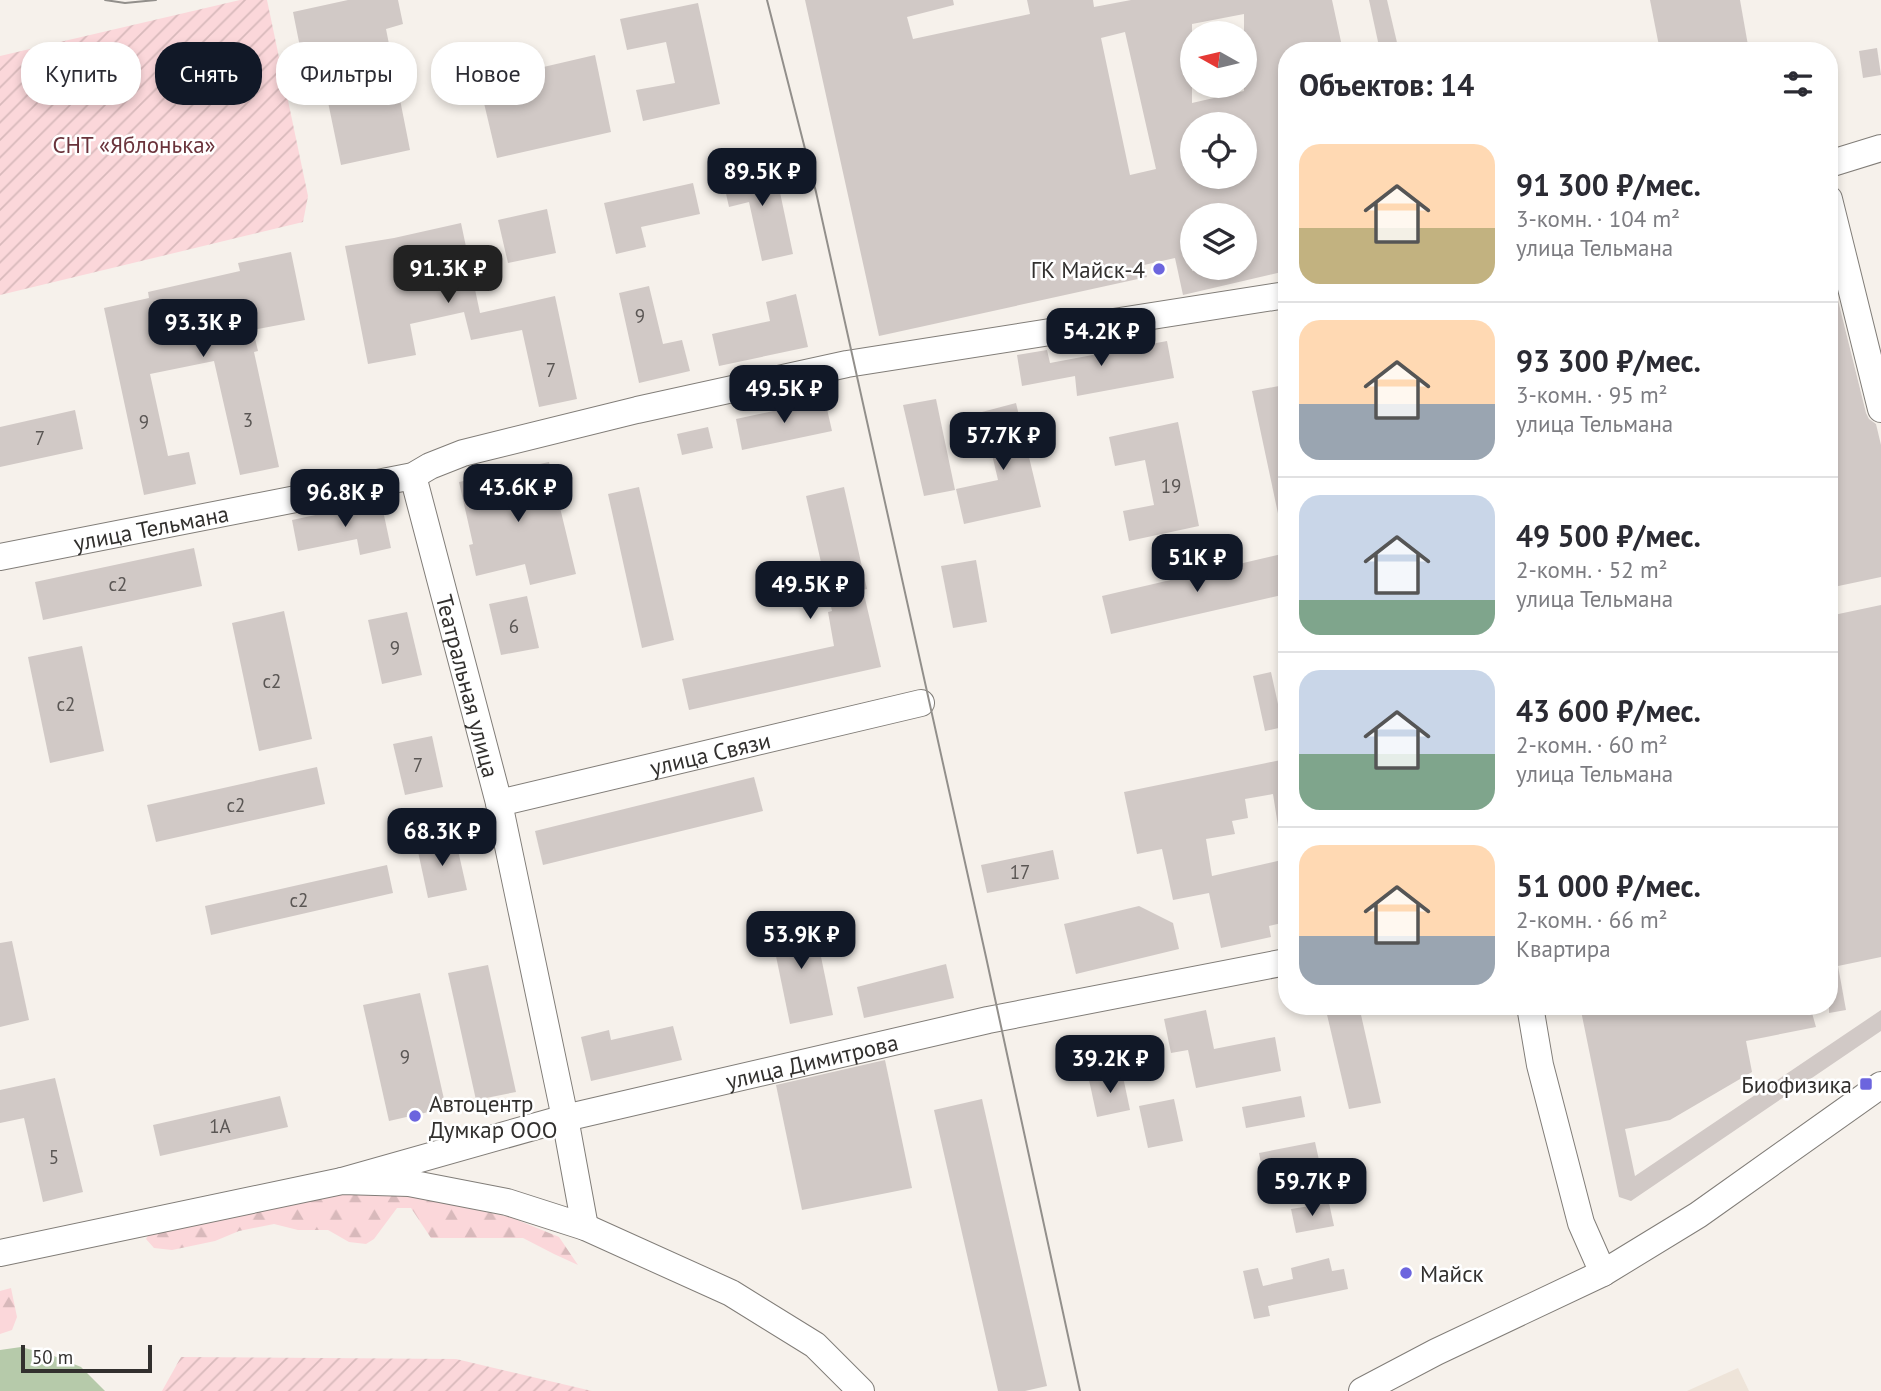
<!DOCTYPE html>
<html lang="ru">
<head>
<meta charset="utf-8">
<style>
  body { margin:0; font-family:"PT Sans",sans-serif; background:#f2f2f3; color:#2b2b33; height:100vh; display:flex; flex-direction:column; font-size:26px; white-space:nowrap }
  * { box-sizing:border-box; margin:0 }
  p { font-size:23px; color:#7c7c81 }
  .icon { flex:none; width:38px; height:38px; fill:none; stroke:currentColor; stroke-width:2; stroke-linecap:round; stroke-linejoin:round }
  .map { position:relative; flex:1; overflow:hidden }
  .details { position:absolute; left:1278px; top:42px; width:560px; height:973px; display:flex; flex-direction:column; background:#fff; border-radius:28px; box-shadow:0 4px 10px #0003 }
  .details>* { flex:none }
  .top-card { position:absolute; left:21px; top:42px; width:665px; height:63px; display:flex; gap:14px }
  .needle { width:46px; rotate:278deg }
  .tools { position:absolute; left:1180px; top:21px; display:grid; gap:14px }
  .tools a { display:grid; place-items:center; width:77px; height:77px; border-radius:50%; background:#fff; box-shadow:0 4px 10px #0003; font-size:35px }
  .scale { position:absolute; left:21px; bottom:18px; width:131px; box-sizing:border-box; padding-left:7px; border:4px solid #32302e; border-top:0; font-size:19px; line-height:24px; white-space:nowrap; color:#32302e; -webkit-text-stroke:5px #fff; paint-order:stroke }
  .price { position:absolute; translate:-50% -60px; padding:0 16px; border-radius:14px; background:#111827; color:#fff; font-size:23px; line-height:46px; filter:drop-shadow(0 2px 4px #0008) }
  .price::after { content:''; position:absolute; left:50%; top:42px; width:21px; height:16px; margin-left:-10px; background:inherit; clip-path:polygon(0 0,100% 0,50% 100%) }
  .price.selected { background:#222; color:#fff }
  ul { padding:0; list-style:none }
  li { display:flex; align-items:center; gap:21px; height:175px; padding:0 21px }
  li+li { border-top:2px solid #e1e1e2 }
  li span { display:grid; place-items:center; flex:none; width:196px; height:140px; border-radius:21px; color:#555 }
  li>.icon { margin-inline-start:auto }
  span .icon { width:84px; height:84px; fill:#fffc; stroke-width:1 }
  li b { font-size:30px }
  h2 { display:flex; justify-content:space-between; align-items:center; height:84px; padding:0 21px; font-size:30px }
  .tag { padding:0 24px; border-radius:28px; background:#fff; box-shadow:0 4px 10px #0003; font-size:24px; line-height:63px }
  .tag.selected { background:#111827; color:#fff }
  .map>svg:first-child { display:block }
  .built { fill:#eee4d9 }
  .forest { fill:url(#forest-firs) }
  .garden { fill:url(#garden-furrows) }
  .water { fill:#b6caaa }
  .building { fill:#d1c9c6; fill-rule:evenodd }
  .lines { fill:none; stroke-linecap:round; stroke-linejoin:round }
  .minor-casing { stroke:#817d78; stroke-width:28 }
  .minor { stroke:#fff; stroke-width:26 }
  .tram { stroke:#928f8b; stroke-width:2 }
  .poi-dot { fill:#6c65de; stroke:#fff; stroke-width:2.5 }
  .labels { text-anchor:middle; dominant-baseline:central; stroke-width:5; stroke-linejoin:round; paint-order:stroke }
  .number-label { font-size:19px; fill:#5a5654 }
  .park-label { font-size:23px; fill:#6a333b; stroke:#fff }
  .poi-label { font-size:23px; fill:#32302e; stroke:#fff; text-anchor:end }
  .street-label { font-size:23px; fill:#32302e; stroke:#fff }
</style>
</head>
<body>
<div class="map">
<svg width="1881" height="1391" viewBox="0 0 1881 1391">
  <defs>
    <pattern id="forest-firs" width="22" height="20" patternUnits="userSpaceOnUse" patternTransform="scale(1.75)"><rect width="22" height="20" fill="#fbd7da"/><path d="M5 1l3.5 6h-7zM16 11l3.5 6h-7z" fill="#d8b9bb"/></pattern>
    <pattern id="garden-furrows" width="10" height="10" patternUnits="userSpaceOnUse" patternTransform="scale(1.75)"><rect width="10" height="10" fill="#fbd7da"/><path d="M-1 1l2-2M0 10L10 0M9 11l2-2" fill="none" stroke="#d8b9bb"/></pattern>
  </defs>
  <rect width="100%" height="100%" fill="#f6f1eb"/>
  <polygon class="built" points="1738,1368 1749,1391 1687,1391"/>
  <g class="forest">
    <polygon points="392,1192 510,1217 559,1237 578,1265 554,1254 523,1238 431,1238 411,1208 397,1208 374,1239 366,1244 349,1242 328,1230 298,1230 274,1224 239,1231 215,1241 172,1250 154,1248 146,1239 154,1226 333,1194"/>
    <polygon points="11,1288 17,1317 12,1330 0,1334 0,1291"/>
  </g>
  <g class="garden">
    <polygon points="240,0 267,0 308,196 303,222 0,295 0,56"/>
    <polygon points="181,1357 456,1359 592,1391 162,1391"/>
  </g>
  <polygon class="water" points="21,1347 54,1356 81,1367 105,1391 0,1391 0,1350"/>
  <g class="building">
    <polygon points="348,0 398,0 403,24 386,29 410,150 341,165 316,44 300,47 293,12"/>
    <path d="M805,0H953L954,5L907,17L913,39L1030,14L1027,0H1093L1094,7L1131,0H1332L1343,51H1286V271L1183,295L1175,258L1144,265L1147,277L879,336ZM1244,14V91L1192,103V24ZM1125,32L1156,169L1130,175L1101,38ZM1192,124H1244V177H1192ZM1192,215H1244V268H1207L1192,271Z"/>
    <polygon points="1369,0 1387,0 1399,51 1380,51"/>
    <polygon points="1650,0 1740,0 1749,51 1660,51"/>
    <polygon points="698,3 720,104 643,121 636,90 675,83 666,42 627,50 620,19"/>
    <polygon points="1877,48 1881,75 1863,78 1859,51"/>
    <polygon points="595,55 611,132 497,158 479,82"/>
    <polygon points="774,164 793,254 762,261 749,202 729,207 722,176"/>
    <polygon points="693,183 700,214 641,227 646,247 616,254 604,203"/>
    <polygon points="547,209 556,253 508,263 498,220"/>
    <polygon points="461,223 480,313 555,296 577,399 539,407 522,330 471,340 464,312 410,324 416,355 368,364 345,246 394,238"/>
    <polygon points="291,252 305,320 253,330 258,351 254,352 279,467 240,475 214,361 150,374 168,456 189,452 196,484 144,495 104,308 149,298 148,292 240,271 238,263"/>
    <polygon points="1829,264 1866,413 1869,419 1876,424 1881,445 1881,577 1829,588"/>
    <polygon points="649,286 663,344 682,340 690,371 639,383 619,293"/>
    <polygon points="796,294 808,347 719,366 712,334 770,321 766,302"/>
    <polygon points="1167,341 1174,378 1077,396 1075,376 1022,386 1017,355 1047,350 1050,363"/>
    <polygon points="1284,385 1286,394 1286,522 1280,523 1252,391"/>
    <polygon points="936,399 955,490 924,496 903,405"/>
    <polygon points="825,400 832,431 742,450 736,419"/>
    <polygon points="1016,403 1041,507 964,524 956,489 998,480 982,412"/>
    <polygon points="75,410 83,449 0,467 0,427"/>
    <polygon points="1178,422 1199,526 1129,541 1123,511 1154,505 1145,460 1115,466 1109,437"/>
    <polygon points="708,427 713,448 682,455 677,434"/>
    <polygon points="549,462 576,574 530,585 525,564 476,576 469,545 473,544 459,482"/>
    <polygon points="639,487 674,640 642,648 608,494"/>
    <polygon points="844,487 867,589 863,590 881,667 689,710 682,679 834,646 828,612 832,611 806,496"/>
    <polygon points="381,501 391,548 360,555 357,539 298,551 292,520"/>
    <polygon points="194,548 202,586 43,620 35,582"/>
    <polygon points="1286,553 1286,594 1111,634 1102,596"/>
    <polygon points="976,560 987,622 953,628 941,566"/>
    <polygon points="527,596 539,648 501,655 489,604"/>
    <polygon points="1881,605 1881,957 1838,966 1846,1010 1829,1013 1829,616"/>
    <polygon points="284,611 312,739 259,751 232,623"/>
    <polygon points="407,612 422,675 382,684 368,620"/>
    <polygon points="82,646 104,751 50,763 28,657"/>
    <polygon points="1271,672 1283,727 1265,731 1253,676"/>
    <polygon points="432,736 443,787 405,795 393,744"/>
    <polygon points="1286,759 1286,826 1278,826 1273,794 1245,799 1248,818 1232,821 1235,834 1206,839 1212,876 1286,859 1286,922 1269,926 1271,937 1221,948 1209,893 1173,900 1162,849 1137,854 1124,792"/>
    <polygon points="317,767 325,804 156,842 147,805"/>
    <polygon points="754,777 763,811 543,865 535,831"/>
    <polygon points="455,837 467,890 428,898 417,847"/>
    <polygon points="1053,850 1059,879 987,893 981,865"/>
    <polygon points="387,865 393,893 211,935 205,906"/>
    <polygon points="1139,906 1173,923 1179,949 1076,974 1064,924"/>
    <polygon points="813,918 833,1015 790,1024 770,927"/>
    <polygon points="12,941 29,1020 0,1027 0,943"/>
    <polygon points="946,964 954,998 864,1018 857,987"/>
    <polygon points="488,965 516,1092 476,1100 448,973"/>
    <polygon points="420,993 446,1108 389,1121 363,1005"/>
    <polygon points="1325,1006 1359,1006 1381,1103 1349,1109"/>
    <polygon points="1580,1006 1697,1006 1698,1013 1735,1006 1810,1006 1816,1027 1746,1041 1752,1072 1670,1120 1625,1129 1635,1176 1881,1010 1881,1031 1631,1201 1619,1197"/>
    <polygon points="1206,1010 1214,1049 1275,1037 1281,1071 1196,1088 1188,1050 1171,1053 1164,1019"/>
    <polygon points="673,1026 682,1060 591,1081 581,1037 609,1030 611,1040"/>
    <polygon points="885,1060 912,1188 802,1210 776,1085"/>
    <polygon points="1122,1072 1130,1110 1097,1117 1089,1080"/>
    <polygon points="55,1078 83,1192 43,1202 24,1118 0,1123 0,1090"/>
    <polygon points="280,1096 288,1127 160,1156 153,1125"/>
    <polygon points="1301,1096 1305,1117 1246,1128 1242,1107"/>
    <polygon points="982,1099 1047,1386 1025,1391 998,1391 934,1110"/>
    <polygon points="1174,1099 1183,1141 1148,1148 1139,1106"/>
    <polygon points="1315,1142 1322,1174 1265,1185 1259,1153"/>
    <polygon points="1329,1203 1334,1226 1296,1233 1291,1209"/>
    <polygon points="1329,1258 1332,1271 1344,1269 1348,1289 1268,1306 1270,1316 1254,1319 1243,1271 1258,1268 1263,1286 1293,1279 1291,1268"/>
  </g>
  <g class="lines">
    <g class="minor-casing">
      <g id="minor">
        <polyline points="1829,164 1881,148"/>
        <polyline points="1829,199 1881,409"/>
        <path id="s1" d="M413,476L499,803L565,1118L585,1227"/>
        <path id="s2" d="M0,557L413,476L430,466L463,453L637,410L847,364L1286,295"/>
        <path id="s3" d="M499,803L921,703"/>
        <polyline points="1530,1006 1540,1065 1581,1223 1603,1273"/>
        <path id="s4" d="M342,1181L565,1118L988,1020L1286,962"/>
        <polyline points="0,1253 342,1181 409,1183 507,1202 585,1227 731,1293 815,1345 861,1391"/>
        <polyline points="1362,1391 1436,1352 1603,1273 1698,1215 1881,1085"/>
      </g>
    </g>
    <use href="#minor" class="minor"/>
    <g class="tram">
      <polyline points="105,0 125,3 156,0"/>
      <polyline points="767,0 816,192 986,957 1080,1391"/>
    </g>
  </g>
  <g class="poi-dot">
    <circle cx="1159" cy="269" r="7"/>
    <rect x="1859" y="1077" width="14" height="14" rx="3.5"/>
    <circle cx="415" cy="1116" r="7"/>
    <circle cx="1406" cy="1273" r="7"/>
  </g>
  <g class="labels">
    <g class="number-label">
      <text x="640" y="316">9</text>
      <text x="551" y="370">7</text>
      <text x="248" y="420">3</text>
      <text x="144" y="422">9</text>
      <text x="40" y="438">7</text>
      <text x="1171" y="486">19</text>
      <text x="118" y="584">с2</text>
      <text x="514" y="626">6</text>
      <text x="395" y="648">9</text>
      <text x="272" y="681">с2</text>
      <text x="66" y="704">с2</text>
      <text x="418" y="765">7</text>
      <text x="236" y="805">с2</text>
      <text x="1020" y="872">17</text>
      <text x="299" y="900">с2</text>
      <text x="405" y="1057">9</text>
      <text x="220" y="1126">1А</text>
      <text x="54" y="1157">5</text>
    </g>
    <g class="park-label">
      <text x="134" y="144">СНТ «Яблонька»</text>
    </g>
    <g class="poi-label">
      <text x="1145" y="269">ГК Майск-4</text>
      <text x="1852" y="1084">Биофизика</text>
      <text x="429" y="1103" text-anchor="start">Автоцентр<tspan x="429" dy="26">Думкар ООО</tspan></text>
      <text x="1420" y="1273" text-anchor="start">Майск</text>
    </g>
    <g class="street-label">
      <text stroke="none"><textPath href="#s2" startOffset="154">улица Тельмана</textPath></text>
      <text stroke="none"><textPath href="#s1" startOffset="217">Театральная улица</textPath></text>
      <text stroke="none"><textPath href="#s3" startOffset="217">улица Связи</textPath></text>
      <text stroke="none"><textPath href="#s4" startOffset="485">улица Димитрова</textPath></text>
    </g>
  </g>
</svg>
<div class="tools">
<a><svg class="needle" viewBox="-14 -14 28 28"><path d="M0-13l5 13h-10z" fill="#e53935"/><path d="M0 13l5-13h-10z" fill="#7c7c81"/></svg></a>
<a><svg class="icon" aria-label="locate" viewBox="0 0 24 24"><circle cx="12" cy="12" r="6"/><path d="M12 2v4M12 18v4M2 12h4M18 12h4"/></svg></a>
<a><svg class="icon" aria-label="layers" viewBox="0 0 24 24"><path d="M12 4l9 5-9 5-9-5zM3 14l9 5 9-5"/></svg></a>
</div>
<div class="scale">50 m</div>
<b class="price" style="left:762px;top:208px">89.5K ₽</b>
<b class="price selected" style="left:448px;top:305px">91.3K ₽</b>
<b class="price" style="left:203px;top:359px">93.3K ₽</b>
<b class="price" style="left:1101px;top:368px">54.2K ₽</b>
<b class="price" style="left:784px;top:425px">49.5K ₽</b>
<b class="price" style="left:1003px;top:472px">57.7K ₽</b>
<b class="price" style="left:518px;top:524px">43.6K ₽</b>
<b class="price" style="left:345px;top:529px">96.8K ₽</b>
<b class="price" style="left:1197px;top:594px">51K ₽</b>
<b class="price" style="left:810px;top:621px">49.5K ₽</b>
<b class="price" style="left:442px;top:868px">68.3K ₽</b>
<b class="price" style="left:801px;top:971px">53.9K ₽</b>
<b class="price" style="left:1110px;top:1095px">39.2K ₽</b>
<b class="price" style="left:1312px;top:1218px">59.7K ₽</b>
<div class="top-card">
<a class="tag">Купить</a>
<a class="tag selected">Снять</a>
<a class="tag">Фильтры</a>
<a class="tag">Новое</a>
</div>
<section class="details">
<h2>Объектов: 14<svg class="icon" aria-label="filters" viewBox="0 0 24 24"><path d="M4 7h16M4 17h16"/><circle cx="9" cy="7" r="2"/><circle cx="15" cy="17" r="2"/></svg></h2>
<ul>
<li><span style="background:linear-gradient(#ffd9b3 60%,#c2b280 0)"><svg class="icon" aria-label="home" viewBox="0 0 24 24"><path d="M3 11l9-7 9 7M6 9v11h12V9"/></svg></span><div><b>91 300 ₽/мес.</b><p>3-комн. · 104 m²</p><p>улица Тельмана</p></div></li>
<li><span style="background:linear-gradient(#ffd9b3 60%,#9aa5b1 0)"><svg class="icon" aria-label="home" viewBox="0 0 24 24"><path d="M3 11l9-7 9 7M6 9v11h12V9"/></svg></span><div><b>93 300 ₽/мес.</b><p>3-комн. · 95 m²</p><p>улица Тельмана</p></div></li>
<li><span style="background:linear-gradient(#c9d6e8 75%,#7fa58c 0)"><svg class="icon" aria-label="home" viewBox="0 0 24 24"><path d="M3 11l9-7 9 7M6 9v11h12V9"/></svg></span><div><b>49 500 ₽/мес.</b><p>2-комн. · 52 m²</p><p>улица Тельмана</p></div></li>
<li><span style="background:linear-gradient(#c9d6e8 60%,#7fa58c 0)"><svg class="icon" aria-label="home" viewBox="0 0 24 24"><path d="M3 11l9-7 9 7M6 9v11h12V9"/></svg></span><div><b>43 600 ₽/мес.</b><p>2-комн. · 60 m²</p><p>улица Тельмана</p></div></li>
<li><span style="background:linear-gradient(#ffd9b3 65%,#9aa5b1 0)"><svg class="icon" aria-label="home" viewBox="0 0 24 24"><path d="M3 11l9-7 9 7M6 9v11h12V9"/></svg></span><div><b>51 000 ₽/мес.</b><p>2-комн. · 66 m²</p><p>Квартира</p></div></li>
</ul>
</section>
</div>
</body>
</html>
